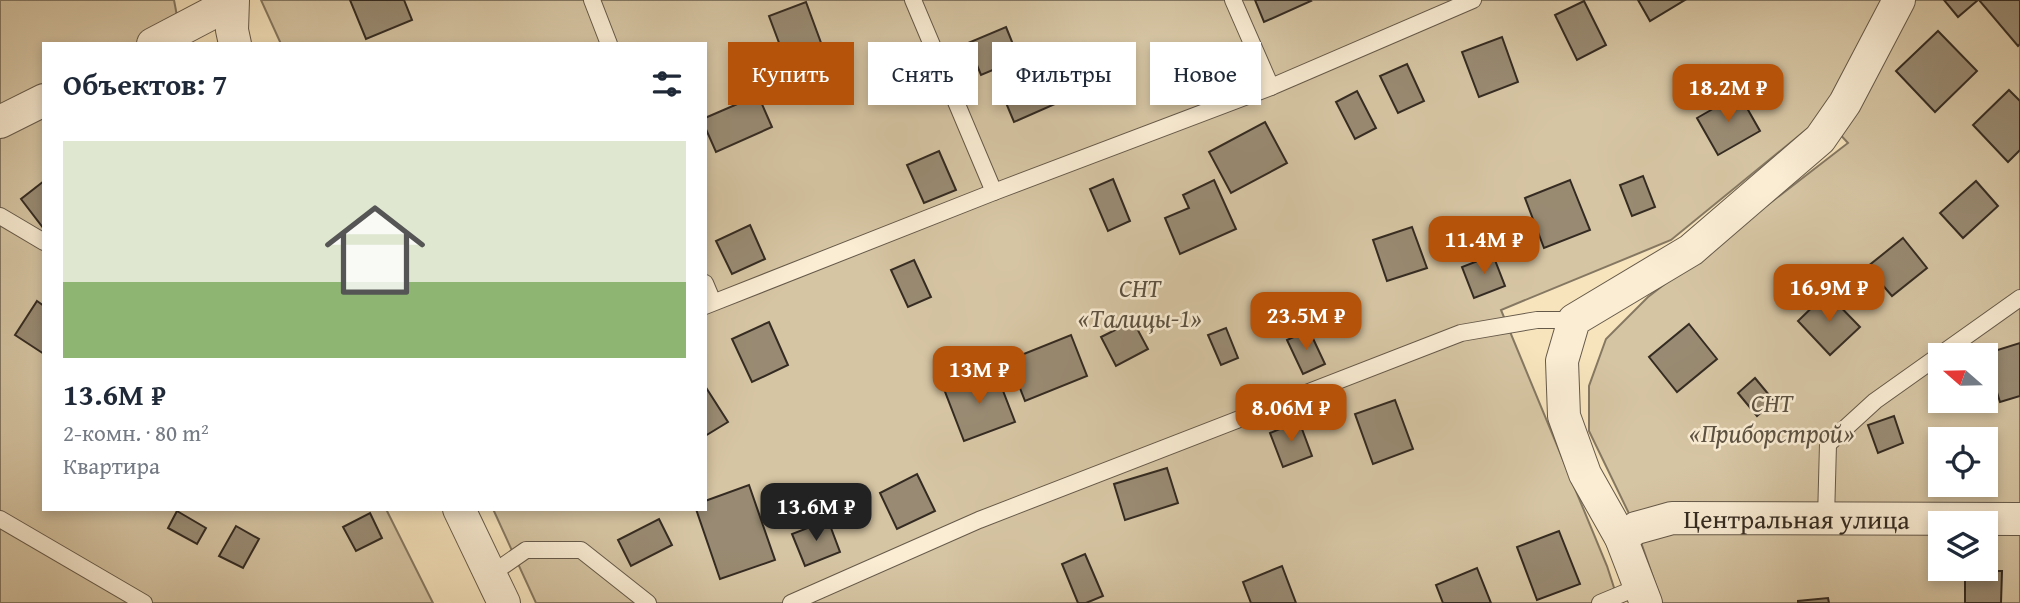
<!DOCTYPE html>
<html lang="ru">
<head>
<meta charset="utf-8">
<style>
  body { margin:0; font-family:"Gentium Book Plus",serif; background:#f6f6f7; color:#1f2937; height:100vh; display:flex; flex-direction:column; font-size:26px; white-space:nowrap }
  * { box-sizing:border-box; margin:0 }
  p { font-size:23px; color:#747a83 }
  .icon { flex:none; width:38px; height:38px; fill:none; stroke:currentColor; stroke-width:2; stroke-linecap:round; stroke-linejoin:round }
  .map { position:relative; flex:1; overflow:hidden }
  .sheet { position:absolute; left:42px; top:42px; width:665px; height:469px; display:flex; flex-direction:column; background:#fff; border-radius:0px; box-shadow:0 4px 10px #0003 }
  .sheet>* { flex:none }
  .guide { position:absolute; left:728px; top:42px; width:665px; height:63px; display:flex; gap:14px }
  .needle { width:46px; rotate:290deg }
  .buttons { position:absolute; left:1928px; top:343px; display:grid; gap:14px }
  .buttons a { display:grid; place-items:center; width:70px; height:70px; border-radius:0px; background:#fff; box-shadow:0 4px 10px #0003; font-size:35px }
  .price { position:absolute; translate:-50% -60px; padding:0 16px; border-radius:14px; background:#b45309; color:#fff; font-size:23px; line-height:46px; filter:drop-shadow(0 2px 4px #0008) }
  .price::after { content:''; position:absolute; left:50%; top:42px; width:21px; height:16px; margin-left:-10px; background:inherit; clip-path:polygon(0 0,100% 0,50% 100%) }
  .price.on { background:#222; color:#fff }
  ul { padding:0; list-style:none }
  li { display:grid; align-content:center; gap:14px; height:371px; padding:0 21px }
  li+li { border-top:2px solid #e0e1e3 }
  li span { display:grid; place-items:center; height:217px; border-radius:0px; color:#555 }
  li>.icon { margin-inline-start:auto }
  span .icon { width:126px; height:126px; fill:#fffc; stroke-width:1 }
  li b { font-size:30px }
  h2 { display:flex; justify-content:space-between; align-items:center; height:84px; padding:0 21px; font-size:30px }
  .pill { padding:0 24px; border-radius:0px; background:#fff; box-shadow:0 4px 10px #0003; font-size:24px; line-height:63px }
  .pill.on { background:#b45309; color:#fff }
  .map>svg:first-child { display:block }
  .green { fill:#d6c5a3; stroke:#857862; stroke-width:2; fill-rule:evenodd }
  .building { fill:#998b73; stroke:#342b22; stroke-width:2 }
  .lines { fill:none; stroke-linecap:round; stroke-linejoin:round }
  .service-casing { stroke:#655949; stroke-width:18 }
  .minor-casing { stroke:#655949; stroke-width:34 }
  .service { stroke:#faedd4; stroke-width:16 }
  .minor { stroke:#faedd4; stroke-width:32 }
  .labels { text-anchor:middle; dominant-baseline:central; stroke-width:5; stroke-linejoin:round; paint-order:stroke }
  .park-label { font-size:26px; font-style:italic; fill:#5c5242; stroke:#faedd4 }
  .street-label { font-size:26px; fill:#342b22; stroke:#faedd4 }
</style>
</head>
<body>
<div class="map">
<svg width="2020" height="603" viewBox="0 0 2020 603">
  <rect width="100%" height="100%" fill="#f7e4bd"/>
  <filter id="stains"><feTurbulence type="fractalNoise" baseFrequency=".00286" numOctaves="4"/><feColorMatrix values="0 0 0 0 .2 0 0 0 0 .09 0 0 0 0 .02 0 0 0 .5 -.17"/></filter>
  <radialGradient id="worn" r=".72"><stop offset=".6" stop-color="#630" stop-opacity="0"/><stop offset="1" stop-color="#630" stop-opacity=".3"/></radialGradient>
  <g class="green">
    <polygon points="0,0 174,0 177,16 167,44 44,44 44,509 386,509 433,603 0,603"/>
    <path d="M261,0H2020V603H1662L1636,528L1589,431V386L1606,339L1648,297L1848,143L1823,116L1671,240L1501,310L1607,566L1619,603H536L493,509H705V44H281ZM1941,355H1986V401H1941ZM1941,439H1986V485H1941ZM1941,523H1986V569H1941Z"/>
  </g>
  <g class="building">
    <polygon points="350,0 404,0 412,20 366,39"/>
    <polygon points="1255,0 1310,0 1311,1 1264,22"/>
    <polygon points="1638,0 1685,0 1650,21"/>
    <polygon points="1944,0 1978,0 1958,17"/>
    <polygon points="1979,0 2020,0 2020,44 2018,46"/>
    <polygon points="1584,1 1606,45 1577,60 1555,15"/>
    <polygon points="806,2 824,51 787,64 769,16"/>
    <polygon points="1006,27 1019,59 981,75 968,43"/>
    <polygon points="1938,31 1977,71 1935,112 1896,71"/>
    <polygon points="1502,37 1518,82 1479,97 1462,52"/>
    <polygon points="1407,64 1424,101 1398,113 1380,76"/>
    <polygon points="1042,72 1055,104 1014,122 1001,91"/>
    <polygon points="2009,90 2020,101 2020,150 2008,162 1973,125"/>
    <polygon points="1357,91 1376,128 1355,139 1336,102"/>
    <polygon points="1739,94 1760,131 1718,155 1697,118"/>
    <polygon points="758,95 772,127 716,152 705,127 705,118"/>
    <polygon points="1265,122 1287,163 1231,193 1209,152"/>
    <polygon points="939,151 956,190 924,203 907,165"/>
    <polygon points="1643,176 1655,207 1632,216 1620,185"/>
    <polygon points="1113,179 1130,221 1108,231 1090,189"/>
    <polygon points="1214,180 1236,229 1180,254 1165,218 1189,208 1183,195"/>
    <polygon points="1570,180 1590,230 1544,248 1525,198"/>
    <polygon points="44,181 44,229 21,199"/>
    <polygon points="1976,181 1998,206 1963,238 1940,213"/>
    <polygon points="750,225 765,259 732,274 716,241"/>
    <polygon points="1412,227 1427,268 1387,281 1373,240"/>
    <polygon points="1903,238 1927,268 1892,296 1867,267"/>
    <polygon points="1493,255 1505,286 1474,298 1462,267"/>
    <polygon points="914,260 931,297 908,307 891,270"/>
    <polygon points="1827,293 1860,327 1830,355 1798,321"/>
    <polygon points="37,301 44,306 44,354 15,335"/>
    <polygon points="1133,321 1148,349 1116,366 1101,337"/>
    <polygon points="769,322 788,365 752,382 732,339"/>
    <polygon points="1689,324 1717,359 1677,392 1649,357"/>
    <polygon points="1226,328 1238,358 1221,365 1208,335"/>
    <polygon points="1309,330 1325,364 1303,374 1287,340"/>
    <polygon points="1071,335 1087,376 1025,401 1009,360"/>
    <polygon points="2020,343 2020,396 2000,402 1985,354"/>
    <polygon points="995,370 1015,422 964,441 944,389"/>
    <polygon points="1755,378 1774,401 1757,416 1738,393"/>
    <polygon points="705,386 728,422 705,436"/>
    <polygon points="1395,400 1413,449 1373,464 1355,414"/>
    <polygon points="1894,416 1903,443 1878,453 1868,425"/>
    <polygon points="1299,421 1312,456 1283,467 1270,433"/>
    <polygon points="1167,468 1178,503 1125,520 1114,484"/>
    <polygon points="917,474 935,511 897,529 880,493"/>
    <polygon points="749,485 775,560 720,579 696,509 705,509 705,501"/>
    <polygon points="177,511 206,528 197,544 168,528"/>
    <polygon points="370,513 382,538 356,551 343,527"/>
    <polygon points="659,519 672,545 631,566 618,540"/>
    <polygon points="828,520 840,552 805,566 792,534"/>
    <polygon points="236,526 259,539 243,568 219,556"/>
    <polygon points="1559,531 1580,584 1537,600 1517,547"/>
    <polygon points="1085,554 1103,596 1086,603 1078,603 1062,564"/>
    <polygon points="1282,566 1296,603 1251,603 1243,582"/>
    <polygon points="1477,568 1491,603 1443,603 1436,585"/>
    <polygon points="1965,571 2002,571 2001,603 1965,603"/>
    <polygon points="1828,598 1829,603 1798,603 1798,601"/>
  </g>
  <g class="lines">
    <g class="service-casing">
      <g id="service">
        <polyline points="592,0 609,44"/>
        <polyline points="913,0 994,192"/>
        <polyline points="1233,0 1271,87"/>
        <polyline points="0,216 44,242"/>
        <polyline points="705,283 713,302"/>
        <polyline points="705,306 994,192 1271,87 1473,0"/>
        <polyline points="0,519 144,603"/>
        <polyline points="1826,519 1828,444 1875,401 2020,298"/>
        <polyline points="490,575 526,550 581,550 648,603"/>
        <polyline points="791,603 979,520 1461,333 1537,320 1574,320"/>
        <polyline points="1600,603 1641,586"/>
      </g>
    </g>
    <g class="minor-casing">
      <g id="minor">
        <polyline points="233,0 232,30 235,44"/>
        <polyline points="153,44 231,3"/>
        <polyline points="0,122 44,100"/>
        <polyline points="459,509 504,603"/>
        <path id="s1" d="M1621,538L1636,528L1672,518L2020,519"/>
        <polyline points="1646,603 1621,538 1585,474 1564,416 1562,361 1574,320 1691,250 1820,139 1845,103 1899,0"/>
      </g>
    </g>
    <use href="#service" class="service"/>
    <use href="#minor" class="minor"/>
  </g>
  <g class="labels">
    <g class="park-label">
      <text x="1140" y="287">СНТ<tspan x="1140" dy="30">«Талицы-1»</tspan></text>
      <text x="1772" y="402">СНТ<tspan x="1772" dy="30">«Приборстрой»</tspan></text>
    </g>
    <g class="street-label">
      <text stroke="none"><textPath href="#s1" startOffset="180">Центральная улица</textPath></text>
    </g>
  </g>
  <rect width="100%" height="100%" filter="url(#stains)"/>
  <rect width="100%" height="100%" fill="url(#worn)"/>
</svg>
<div class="buttons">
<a><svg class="needle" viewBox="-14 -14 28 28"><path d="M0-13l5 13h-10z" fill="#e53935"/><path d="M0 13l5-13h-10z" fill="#747a83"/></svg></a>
<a><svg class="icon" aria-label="locate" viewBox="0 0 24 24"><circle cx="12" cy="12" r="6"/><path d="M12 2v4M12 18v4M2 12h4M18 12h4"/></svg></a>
<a><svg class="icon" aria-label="layers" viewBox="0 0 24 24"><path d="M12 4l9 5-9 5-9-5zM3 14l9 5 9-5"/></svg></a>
</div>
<b class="price" style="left:1728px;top:124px">18.2M ₽</b>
<b class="price" style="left:1484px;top:276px">11.4M ₽</b>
<b class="price" style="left:1829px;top:324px">16.9M ₽</b>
<b class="price" style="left:1306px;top:352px">23.5M ₽</b>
<b class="price" style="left:979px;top:406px">13M ₽</b>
<b class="price" style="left:1291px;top:444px">8.06M ₽</b>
<b class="price on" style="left:816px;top:543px">13.6M ₽</b>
<div class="guide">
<a class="pill on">Купить</a>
<a class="pill">Снять</a>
<a class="pill">Фильтры</a>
<a class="pill">Новое</a>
</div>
<section class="sheet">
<h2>Объектов: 7<svg class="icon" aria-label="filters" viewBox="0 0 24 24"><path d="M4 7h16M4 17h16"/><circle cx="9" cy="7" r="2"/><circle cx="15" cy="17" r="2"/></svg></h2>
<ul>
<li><span style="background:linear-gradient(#dfe7d0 65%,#8fb573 0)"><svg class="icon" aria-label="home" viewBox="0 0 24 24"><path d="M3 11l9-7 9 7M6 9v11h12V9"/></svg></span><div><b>13.6M ₽</b><p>2-комн. · 80 m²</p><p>Квартира</p></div></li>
</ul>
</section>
</div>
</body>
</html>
